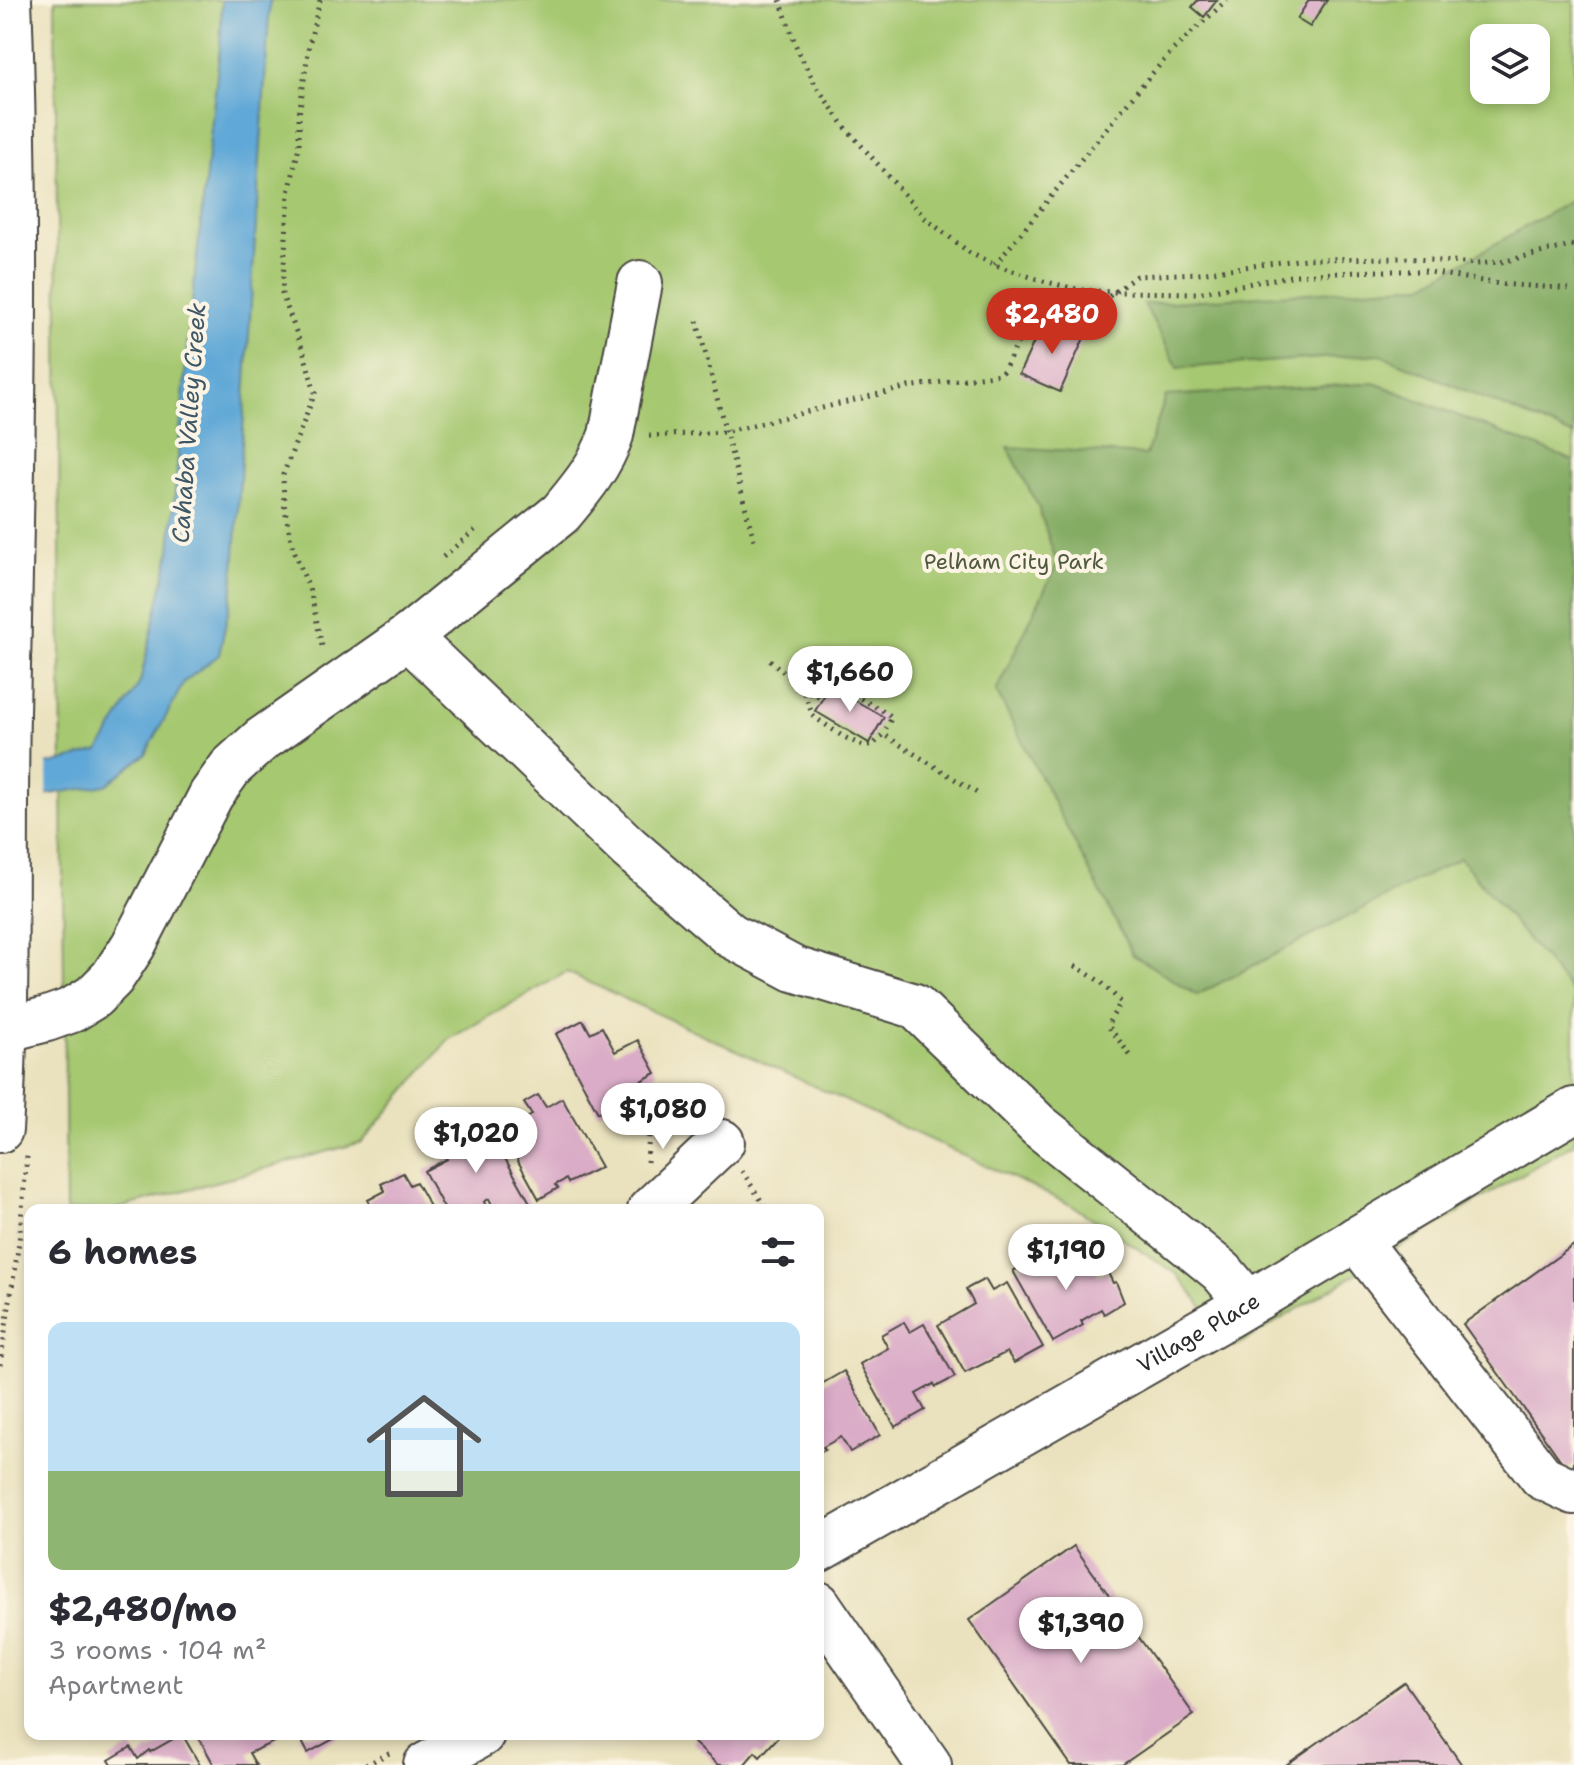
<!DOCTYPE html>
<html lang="en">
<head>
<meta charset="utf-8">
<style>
  body { margin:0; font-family:"Shantell Sans",sans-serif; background:#f7f7f7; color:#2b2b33; height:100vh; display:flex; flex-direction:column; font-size:30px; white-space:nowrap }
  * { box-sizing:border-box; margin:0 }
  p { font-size:26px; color:#7c7c81 }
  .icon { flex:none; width:44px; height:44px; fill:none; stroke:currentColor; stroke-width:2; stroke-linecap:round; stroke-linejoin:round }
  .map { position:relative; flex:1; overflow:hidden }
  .side { position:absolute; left:24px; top:1204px; width:800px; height:536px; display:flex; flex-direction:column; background:#fff; border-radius:16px; box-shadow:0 4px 12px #0003 }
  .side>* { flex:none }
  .controls { position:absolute; left:1470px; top:24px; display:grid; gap:16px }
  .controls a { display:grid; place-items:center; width:80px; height:80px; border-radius:16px; background:#fff; box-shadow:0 4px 12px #0003; font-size:40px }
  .price { position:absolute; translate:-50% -68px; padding:0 18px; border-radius:28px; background:#fff; color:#222; font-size:26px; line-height:52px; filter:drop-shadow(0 2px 4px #0008) }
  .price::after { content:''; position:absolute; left:50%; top:48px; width:24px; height:18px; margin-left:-12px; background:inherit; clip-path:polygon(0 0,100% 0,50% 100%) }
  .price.current { background:#c8321e; color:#fff }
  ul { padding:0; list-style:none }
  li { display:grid; align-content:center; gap:16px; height:424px; padding:0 24px }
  li span { display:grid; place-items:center; height:248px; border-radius:16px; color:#555 }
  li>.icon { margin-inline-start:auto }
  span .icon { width:144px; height:144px; fill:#fffc; stroke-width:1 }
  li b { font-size:34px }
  h2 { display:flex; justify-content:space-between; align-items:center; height:96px; padding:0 24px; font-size:34px }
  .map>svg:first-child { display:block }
  .green { fill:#a6c871; stroke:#687a4e; stroke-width:2; fill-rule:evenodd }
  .forest { fill:#84ac63; stroke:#586c47; stroke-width:2 }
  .water { fill:#61a8d7; stroke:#466a81; stroke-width:2 }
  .pier { fill:#eae2be }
  .building { fill:#daacc7 }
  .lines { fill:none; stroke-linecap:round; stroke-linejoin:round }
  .minor-casing { stroke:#484641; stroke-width:48 }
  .path { stroke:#484641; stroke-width:5; stroke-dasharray:2 6; stroke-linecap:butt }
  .minor { stroke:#fff; stroke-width:44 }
  .labels { text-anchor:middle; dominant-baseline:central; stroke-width:8; stroke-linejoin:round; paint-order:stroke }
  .park-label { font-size:22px; fill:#505a40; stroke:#fcf5e5 }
  .street-label { font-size:22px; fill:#2b2b2b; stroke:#fcf5e5 }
  .water-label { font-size:24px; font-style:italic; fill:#3e5767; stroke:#fcf5e5 }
</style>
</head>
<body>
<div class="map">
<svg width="1574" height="1765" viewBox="0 0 1574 1765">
  <rect width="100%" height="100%" fill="#fcf5e5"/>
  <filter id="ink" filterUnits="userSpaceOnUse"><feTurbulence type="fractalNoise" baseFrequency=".0125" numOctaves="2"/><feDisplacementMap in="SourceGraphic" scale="16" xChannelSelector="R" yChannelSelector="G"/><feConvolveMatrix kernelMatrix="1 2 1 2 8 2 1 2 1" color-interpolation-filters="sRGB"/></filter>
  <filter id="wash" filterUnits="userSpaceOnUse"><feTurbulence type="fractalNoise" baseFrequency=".006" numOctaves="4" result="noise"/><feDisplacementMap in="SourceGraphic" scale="32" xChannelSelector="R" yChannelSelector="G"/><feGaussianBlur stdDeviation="1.8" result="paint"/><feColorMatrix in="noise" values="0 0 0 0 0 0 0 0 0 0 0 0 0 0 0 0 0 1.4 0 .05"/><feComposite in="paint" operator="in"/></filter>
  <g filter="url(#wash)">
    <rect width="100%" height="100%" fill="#eae2be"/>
    <path class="green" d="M55,0H1574V1143L1234,1347L1177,1274L1071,1205L567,972L449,1039L362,1142L112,1210H66ZM1484,38H1536V90H1484Z"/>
    <g class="forest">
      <polygon points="1574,199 1574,436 1379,354 1178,368 1144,304 1423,285"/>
      <polygon points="1375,383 1574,461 1574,995 1460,858 1197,995 1133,955 996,691 1057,564 1039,509 1008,447 1146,455 1166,396"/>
    </g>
    <polygon class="water" points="222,0 270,0 233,589 219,655 184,682 146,754 106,785 0,802 0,765 55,763 99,751 140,682 170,552 188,339 220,46"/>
    <polygon class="pier" points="47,759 47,799 0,806 0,761"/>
    <g id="blocks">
      <g class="building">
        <polygon points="1198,0 1217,0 1204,17 1192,7"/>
        <polygon points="1309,0 1327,0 1310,27 1297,19"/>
        <polygon points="1044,320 1084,338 1060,392 1019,374"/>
        <polygon points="830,686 884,717 869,743 815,711"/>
        <polygon points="583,1020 590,1033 602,1027 615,1052 638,1040 656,1073 633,1085 635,1089 615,1100 617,1103 598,1113 556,1034"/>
        <polygon points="538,1095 546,1107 562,1098 601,1167 568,1183 566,1179 555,1185 558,1188 539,1199 504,1136 518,1128 516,1124 532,1115 524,1103"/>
        <polygon points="485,1123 533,1208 530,1210 495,1210 489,1199 484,1202 488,1210 445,1210 424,1171 447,1159 440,1147"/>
        <polygon points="403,1173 410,1185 416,1182 432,1210 364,1210 371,1206 368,1200 385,1191 381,1184"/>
        <polygon points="1574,1245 1574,1464 1567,1469 1463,1324"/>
        <polygon points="1055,1248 1068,1270 1089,1259 1098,1275 1107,1271 1113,1283 1116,1282 1124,1302 1104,1314 1101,1309 1081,1321 1083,1325 1053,1342 1013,1271"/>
        <polygon points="985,1279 992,1291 1007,1283 1043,1347 1014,1363 1007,1352 965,1373 938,1325 974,1304 966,1289"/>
        <polygon points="904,1322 910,1332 924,1324 955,1377 936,1387 934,1384 916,1394 925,1410 895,1427 860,1364 888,1348 881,1335"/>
        <polygon points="844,1371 880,1435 850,1452 841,1437 823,1447 825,1450 818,1453 818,1386"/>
        <polygon points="1074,1546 1194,1715 1122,1765 1071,1765 969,1620"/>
        <polygon points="1404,1682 1462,1765 1286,1765"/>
        <polygon points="182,1734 200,1765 112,1765 109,1760 131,1747 138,1759 149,1750 150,1752"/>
        <polygon points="197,1734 283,1734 275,1738 276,1741 249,1753 256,1765 214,1765"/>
        <polygon points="298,1734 338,1734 339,1736 308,1753"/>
        <polygon points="700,1734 781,1734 760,1757 755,1752 744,1765 718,1765 693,1742"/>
      </g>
    </g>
  </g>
  <g filter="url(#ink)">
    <use href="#blocks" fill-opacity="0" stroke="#484641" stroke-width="2"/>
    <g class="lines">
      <g class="minor-casing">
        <g id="minor">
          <polyline points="408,637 629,848 730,935 794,969 915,1006 1039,1126 1195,1250 1222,1272 1248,1303"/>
          <path d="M4,1030L47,1019L72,1010L93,997L112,978L133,946L211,795L231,767L261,740L408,637L561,513C581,489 601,465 611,435L640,283"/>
          <path d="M0,1130C9,991 4,852 7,713C12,475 19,238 9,0"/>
          <polyline points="650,1210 722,1142"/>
          <polyline points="1356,1239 1542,1477 1574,1492"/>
          <path id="s1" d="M818,1550L1227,1316L1574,1110"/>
          <polyline points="818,1604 929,1765"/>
          <polyline points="426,1765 482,1734"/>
        </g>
      </g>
      <g class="path">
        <polyline points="320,0 309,45 299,115 299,146 289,193 282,294 304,353 315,393 283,475 284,504 292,545 311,594 323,651"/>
        <polyline points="780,0 797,49 816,86 846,128 925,218 970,253 995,265 1043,281 1080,290 1114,292 1197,293 1296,275 1377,271 1424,271 1499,284 1574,289"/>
        <polyline points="995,265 1142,85 1173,50 1227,0"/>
        <polyline points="697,321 755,544"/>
        <polyline points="649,436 724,432 908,387 1000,374 1004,370 1036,306 1086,310 1099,304 1136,276 1199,273 1305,259 1405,258 1476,264 1501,262 1574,245"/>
        <polyline points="443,557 475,530"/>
        <polyline points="770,660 802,688 813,716 842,736 863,746 874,744 883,734 980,795"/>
        <polyline points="802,688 814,683 831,682 888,714 892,717 883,734"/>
        <polyline points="802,689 823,698"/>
        <polyline points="1075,966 1101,982 1121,1002 1109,1022 1109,1027 1130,1055"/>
        <polyline points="647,1162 649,1134 671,1103 686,1094 705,1095 711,1109"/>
        <polyline points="742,1171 764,1205 755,1210"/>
        <polyline points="0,1365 19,1242 27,1156"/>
        <polyline points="366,1765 391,1752"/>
      </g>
      <use href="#minor" class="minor"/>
    </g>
  </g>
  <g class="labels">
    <g class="park-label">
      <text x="1014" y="561">Pelham City Park</text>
    </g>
    <g class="street-label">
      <text stroke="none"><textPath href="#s1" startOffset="438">Village Place</textPath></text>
    </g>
    <g class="water-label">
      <text transform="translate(189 423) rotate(-86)">Cahaba Valley Creek</text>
    </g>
  </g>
</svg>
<div class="controls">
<a><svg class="icon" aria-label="layers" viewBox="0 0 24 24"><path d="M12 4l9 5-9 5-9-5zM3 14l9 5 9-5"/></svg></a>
</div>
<b class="price current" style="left:1052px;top:356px">$2,480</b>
<b class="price" style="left:850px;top:714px">$1,660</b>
<b class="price" style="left:663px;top:1151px">$1,080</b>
<b class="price" style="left:476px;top:1175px">$1,020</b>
<b class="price" style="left:1066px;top:1292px">$1,190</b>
<b class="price" style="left:1081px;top:1665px">$1,390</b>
<section class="side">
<h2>6 homes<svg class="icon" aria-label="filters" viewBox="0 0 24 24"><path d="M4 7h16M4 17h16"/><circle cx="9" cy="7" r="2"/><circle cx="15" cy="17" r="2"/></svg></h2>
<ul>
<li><span style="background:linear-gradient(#bfe0f5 60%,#8fb573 0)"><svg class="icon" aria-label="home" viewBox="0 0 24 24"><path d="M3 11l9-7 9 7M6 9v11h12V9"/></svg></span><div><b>$2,480/mo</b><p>3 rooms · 104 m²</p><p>Apartment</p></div></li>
</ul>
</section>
</div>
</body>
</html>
